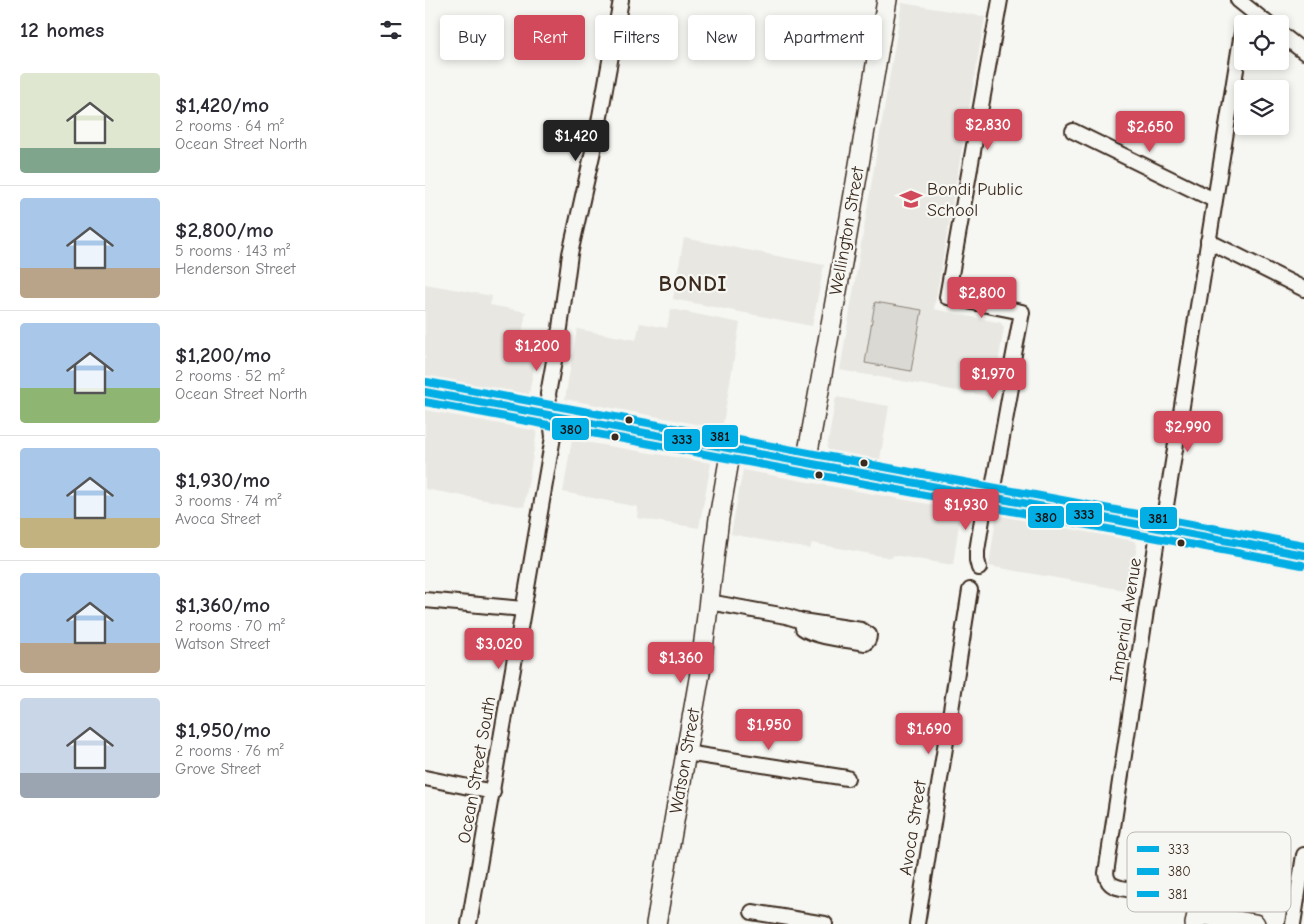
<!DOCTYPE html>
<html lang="en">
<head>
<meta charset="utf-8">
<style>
  body { margin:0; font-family:"Comic Neue",sans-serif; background:#f2f2f3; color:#2b2b33; height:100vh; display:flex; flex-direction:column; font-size:19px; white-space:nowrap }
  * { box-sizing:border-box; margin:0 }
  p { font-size:16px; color:#7c7c81 }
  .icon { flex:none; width:28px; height:28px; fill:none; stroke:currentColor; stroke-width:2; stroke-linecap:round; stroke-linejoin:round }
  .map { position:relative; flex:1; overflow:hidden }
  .sheet { display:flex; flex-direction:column; background:#fff; width:425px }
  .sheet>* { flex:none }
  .hud { position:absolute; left:15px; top:15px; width:475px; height:45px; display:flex; gap:10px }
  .fabs { position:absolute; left:809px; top:15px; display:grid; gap:10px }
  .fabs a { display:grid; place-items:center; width:55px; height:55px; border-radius:5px; background:#fff; box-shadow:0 2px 8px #0003; font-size:25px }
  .price { position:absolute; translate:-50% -42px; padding:0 11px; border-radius:5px; background:#d1495b; color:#fff; font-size:16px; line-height:32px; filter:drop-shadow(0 1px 2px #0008) }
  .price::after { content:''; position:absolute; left:50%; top:30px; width:15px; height:11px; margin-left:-8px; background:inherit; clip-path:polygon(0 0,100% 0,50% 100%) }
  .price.on { background:#222; color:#fff }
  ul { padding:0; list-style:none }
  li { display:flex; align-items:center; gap:15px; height:125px; padding:0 20px }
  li+li { border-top:1px solid #e1e1e2 }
  li span { display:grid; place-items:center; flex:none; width:140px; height:100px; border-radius:5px; color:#555 }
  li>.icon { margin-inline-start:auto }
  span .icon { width:60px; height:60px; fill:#fffc; stroke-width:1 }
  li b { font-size:21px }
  h2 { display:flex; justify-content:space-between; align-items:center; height:60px; padding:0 20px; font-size:21px }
  .chip { padding:0 18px; border-radius:5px; background:#fff; box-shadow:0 2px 8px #0003; font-size:18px; line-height:45px }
  .chip.on { background:#d1495b; color:#fff }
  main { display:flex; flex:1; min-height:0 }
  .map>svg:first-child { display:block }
  .built { fill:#e8e7e2 }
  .green { fill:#dad9d3; stroke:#8a8278 }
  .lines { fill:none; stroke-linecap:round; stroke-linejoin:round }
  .street-casing { stroke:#3b2a1e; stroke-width:18 }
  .secondary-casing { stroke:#3b2a1e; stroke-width:22 }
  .primary-casing { stroke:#3b2a1e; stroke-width:25 }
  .street { stroke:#f6f6f2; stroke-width:14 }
  .secondary { stroke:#f6f6f2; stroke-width:19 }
  .primary { stroke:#f6f6f2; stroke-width:21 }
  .bus-1-casing { stroke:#f6f6f2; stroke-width:11 }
  .bus-2-casing { stroke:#f6f6f2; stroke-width:11 }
  .bus-3-casing { stroke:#f6f6f2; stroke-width:11 }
  .bus-1 { stroke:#03aee5; stroke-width:8 }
  .bus-2 { stroke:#03aee5; stroke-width:8 }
  .bus-3 { stroke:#03aee5; stroke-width:8 }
  .bus-dot { fill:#3b2a1e; stroke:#f6f6f2; stroke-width:2 }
  .labels { text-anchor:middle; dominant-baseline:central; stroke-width:4.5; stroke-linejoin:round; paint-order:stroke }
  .poi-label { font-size:18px; fill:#3b2a1e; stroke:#f6f6f2; text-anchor:start }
  .street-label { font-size:18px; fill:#3b2a1e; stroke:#f6f6f2 }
  .district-label { font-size:22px; font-weight:bold; letter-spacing:1px; fill:#3b2a1e; stroke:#f6f6f2 }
  .key { fill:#f6f6f2; stroke:#beb9b2; stroke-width:1 }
  .key-label { font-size:14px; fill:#3b2a1e }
  .line-badge { stroke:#f6f6f2; stroke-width:2 }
  .pale-badge-label { font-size:14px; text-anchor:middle; font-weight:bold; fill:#111 }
</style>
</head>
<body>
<main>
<section class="sheet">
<h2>12 homes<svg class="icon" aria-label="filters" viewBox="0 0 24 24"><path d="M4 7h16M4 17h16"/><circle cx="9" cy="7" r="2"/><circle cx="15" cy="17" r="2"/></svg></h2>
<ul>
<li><span style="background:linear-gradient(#dfe7d0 75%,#7fa58c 0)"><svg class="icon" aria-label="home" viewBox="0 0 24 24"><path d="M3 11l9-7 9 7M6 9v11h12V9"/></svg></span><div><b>$1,420/mo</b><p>2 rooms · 64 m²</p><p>Ocean Street North</p></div></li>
<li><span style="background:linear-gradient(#a9c7e8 70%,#b9a48a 0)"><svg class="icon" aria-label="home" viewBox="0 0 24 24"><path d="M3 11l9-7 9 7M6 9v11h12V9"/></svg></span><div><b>$2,800/mo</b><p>5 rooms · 143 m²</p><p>Henderson Street</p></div></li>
<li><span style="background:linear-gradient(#a9c7e8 65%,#8fb573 0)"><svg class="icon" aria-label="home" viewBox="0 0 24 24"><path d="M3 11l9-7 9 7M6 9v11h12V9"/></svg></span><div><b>$1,200/mo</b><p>2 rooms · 52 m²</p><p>Ocean Street North</p></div></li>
<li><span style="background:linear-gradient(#a9c7e8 70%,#c2b280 0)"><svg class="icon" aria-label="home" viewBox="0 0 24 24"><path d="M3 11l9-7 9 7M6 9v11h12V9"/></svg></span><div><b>$1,930/mo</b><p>3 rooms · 74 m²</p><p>Avoca Street</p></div></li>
<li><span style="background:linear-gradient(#a9c7e8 70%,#b9a48a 0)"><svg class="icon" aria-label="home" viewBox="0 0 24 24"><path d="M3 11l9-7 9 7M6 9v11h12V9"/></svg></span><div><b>$1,360/mo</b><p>2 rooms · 70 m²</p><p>Watson Street</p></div></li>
<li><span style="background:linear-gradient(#c9d6e8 75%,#9aa5b1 0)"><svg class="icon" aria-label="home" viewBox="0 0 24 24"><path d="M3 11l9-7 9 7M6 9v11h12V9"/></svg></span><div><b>$1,950/mo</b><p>2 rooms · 76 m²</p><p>Grove Street</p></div></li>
</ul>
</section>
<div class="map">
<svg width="879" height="924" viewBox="0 0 879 924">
  <rect width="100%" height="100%" fill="#f6f6f2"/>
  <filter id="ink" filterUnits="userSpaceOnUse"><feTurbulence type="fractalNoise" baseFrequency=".02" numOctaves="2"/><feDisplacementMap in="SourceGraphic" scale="10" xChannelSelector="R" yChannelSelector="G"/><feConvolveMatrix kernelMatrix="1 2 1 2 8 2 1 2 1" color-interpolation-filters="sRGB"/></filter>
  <g filter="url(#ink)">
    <g class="built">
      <polygon points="477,3 560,17 509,309 576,323 579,328 567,397 415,370"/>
      <polygon points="259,238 399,265 387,326 248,299"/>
      <polygon points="0,284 67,296 65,305 101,312 95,344 100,345 102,341 113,343 104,394 0,375"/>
      <polygon points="246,309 315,323 297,429 140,399 152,329 211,340 215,323 242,328"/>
      <polygon points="411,397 464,406 455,459 404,450 402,448"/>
      <polygon points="0,410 112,431 99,507 0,489"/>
      <polygon points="147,440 286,463 274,528 212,518 213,507 138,492"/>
      <polygon points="318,470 536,510 528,565 468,555 467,558 387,543 385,549 306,534"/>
      <polygon points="575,516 709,541 712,545 705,591 564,566 571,519"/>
    </g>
    <polygon class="green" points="450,302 497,310 486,371 440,363"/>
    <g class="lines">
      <g class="street-casing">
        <g id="street">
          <polyline points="813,0 843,24"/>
          <polyline points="855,33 879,52"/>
          <polyline points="648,131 789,200"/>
          <polyline points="783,241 879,289"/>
          <polyline points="554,568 552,560 552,551 559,507 569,482 587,382 586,370 597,312 522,297 575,0"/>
          <polyline points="0,600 98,609"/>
          <path d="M284,602L361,616L377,621L436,630L444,635C444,639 443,641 440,643C424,640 390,637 378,628L377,621"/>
          <polyline points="261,753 422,778"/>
          <polyline points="0,778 68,792"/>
          <polyline points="327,912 400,924"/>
          <path d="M772,914V905L766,901L696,888C687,886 682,883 681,873L732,539L739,518L818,26"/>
          <polyline points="44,924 128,437 123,394 135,328 145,254 172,133 196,0"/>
          <polyline points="492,924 545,590"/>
          <polyline points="868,924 879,855"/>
        </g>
      </g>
      <g class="secondary-casing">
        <g id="secondary">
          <polyline points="381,463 421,241 462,0"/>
          <polyline points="231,924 275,673 294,518 306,449"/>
          <polyline points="770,924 772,914 830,924"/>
        </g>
      </g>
      <g class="primary-casing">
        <polyline id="primary" points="0,392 879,555"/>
      </g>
      <use href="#street" class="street"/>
      <use href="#secondary" class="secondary"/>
      <use href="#primary" class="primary"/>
      <g class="bus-1-casing">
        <polyline id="bus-1" points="0,392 879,555"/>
      </g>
      <g class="bus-2-casing">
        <polyline id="bus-2" points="0,402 877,565"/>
      </g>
      <g class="bus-3-casing">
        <polyline id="bus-3" points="2,382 879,545"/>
      </g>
      <use href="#bus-1" class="bus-1"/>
      <use href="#bus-2" class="bus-2"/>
      <use href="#bus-3" class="bus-3"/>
    </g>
  </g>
  <defs>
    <g id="school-bare" transform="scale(1.725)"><path d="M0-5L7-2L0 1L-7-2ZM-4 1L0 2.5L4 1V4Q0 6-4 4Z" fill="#d1495b" stroke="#f6f6f2" stroke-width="2.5" paint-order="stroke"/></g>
  </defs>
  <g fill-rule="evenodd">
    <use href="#school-bare" x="486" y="199"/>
  </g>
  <g class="bus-dot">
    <circle cx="204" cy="420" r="4.5"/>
    <circle cx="190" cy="437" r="4.5"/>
    <circle cx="439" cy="463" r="4.5"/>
    <circle cx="394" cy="475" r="4.5"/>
    <circle cx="756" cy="543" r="4.5"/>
  </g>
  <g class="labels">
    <g class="poi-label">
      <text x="502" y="189">Bondi Public<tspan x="502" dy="21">School</tspan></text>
    </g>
    <g class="street-label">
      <text transform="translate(422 231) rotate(-80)">Wellington Street</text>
      <text transform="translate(701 620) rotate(-81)">Imperial Avenue</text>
      <text transform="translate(260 761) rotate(-80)">Watson Street</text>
      <text transform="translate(52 770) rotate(-80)">Ocean Street South</text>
      <text transform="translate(488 828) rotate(-81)">Avoca Street</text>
    </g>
    <g class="district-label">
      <text x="268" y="284">BONDI</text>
    </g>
  </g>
  <rect x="702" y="832" width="164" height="80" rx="8" class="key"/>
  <rect x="712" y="846" width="22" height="6" fill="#03aee5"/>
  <rect x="712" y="868" width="22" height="7" fill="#03aee5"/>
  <rect x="712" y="891" width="22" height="6" fill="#03aee5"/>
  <g class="key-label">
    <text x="743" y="854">333</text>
    <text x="743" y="876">380</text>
    <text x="743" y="899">381</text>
  </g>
  <g class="line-badge">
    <rect x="126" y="417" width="39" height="24" rx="5" fill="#03aee5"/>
    <rect x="276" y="424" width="38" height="24" rx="5" fill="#03aee5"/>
    <rect x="238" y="428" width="38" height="24" rx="5" fill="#03aee5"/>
    <rect x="640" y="502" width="38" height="24" rx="5" fill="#03aee5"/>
    <rect x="602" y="505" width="38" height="24" rx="5" fill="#03aee5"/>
    <rect x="714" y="506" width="39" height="24" rx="5" fill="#03aee5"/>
  </g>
  <g class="pale-badge-label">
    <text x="146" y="434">380</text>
    <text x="295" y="441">381</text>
    <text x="257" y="444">333</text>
    <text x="659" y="519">333</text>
    <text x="621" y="522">380</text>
    <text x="733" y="523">381</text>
  </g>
</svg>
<div class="fabs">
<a><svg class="icon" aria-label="locate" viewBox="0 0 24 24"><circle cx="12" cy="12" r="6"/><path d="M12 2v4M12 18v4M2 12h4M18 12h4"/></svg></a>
<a><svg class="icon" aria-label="layers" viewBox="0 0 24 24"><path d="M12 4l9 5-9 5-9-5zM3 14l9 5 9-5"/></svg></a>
</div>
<b class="price" style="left:563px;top:151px">$2,830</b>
<b class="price" style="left:725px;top:153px">$2,650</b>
<b class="price on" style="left:151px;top:162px">$1,420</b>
<b class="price" style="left:557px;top:319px">$2,800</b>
<b class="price" style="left:112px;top:372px">$1,200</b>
<b class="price" style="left:568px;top:400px">$1,970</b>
<b class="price" style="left:763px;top:453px">$2,990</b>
<b class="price" style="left:541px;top:531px">$1,930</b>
<b class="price" style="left:74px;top:670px">$3,020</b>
<b class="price" style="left:256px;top:684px">$1,360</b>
<b class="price" style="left:344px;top:751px">$1,950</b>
<b class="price" style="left:504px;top:755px">$1,690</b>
<div class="hud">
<a class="chip">Buy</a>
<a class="chip on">Rent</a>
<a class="chip">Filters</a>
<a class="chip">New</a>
<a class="chip">Apartment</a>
</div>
</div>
</main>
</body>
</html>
